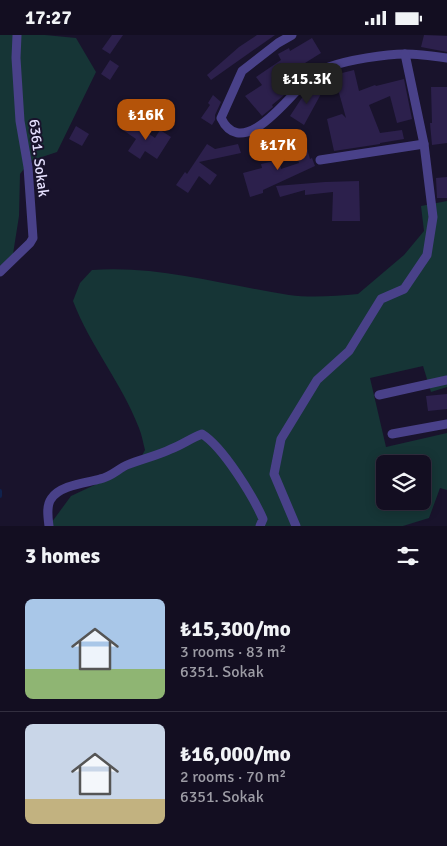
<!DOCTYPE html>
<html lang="en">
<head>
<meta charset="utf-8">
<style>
  body { margin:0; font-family:Signika,sans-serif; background:#1c172a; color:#f1f3f6; height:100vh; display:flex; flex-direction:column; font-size:19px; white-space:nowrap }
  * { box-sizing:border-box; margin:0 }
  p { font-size:16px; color:#9d9ca5 }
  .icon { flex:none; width:28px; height:28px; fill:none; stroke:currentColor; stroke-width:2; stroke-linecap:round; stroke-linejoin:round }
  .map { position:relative; height:491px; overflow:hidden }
  .panel { display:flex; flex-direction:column; background:#130e21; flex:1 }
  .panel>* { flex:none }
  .controls { position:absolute; left:376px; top:420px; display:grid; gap:10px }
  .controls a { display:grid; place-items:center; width:55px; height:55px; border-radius:8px; background:#130e21; box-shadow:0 2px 12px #0003,0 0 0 1px #322e3f; font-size:25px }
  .price { position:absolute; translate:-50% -42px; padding:0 11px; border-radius:10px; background:#b45309; color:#fff; font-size:16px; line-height:32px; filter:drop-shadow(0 1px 2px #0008) }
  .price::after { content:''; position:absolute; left:50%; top:30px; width:15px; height:11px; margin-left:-8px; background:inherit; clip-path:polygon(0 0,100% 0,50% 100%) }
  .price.active { background:#222; color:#fff }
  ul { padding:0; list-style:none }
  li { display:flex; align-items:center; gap:15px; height:125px; padding:0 25px }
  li+li { border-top:1px solid #322e3f }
  li span { display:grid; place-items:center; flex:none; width:140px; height:100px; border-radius:8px; color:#555 }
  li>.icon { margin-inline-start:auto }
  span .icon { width:60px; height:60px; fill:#fffc; stroke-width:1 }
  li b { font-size:21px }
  h2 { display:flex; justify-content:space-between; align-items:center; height:60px; padding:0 25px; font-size:21px }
  .status { display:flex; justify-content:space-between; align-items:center; height:35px; padding:0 25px; background:#130e21; direction:ltr }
  .status svg { height:14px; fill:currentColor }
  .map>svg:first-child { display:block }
  .green { fill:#163536; fill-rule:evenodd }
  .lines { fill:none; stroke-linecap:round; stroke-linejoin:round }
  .stream { stroke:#10224d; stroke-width:4 }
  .building { fill:#2c204c }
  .street { stroke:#494189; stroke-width:9 }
  .labels { text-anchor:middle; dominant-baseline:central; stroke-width:4; stroke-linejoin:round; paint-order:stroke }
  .street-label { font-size:15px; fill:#e5e0fe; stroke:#19132c }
</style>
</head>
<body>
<div class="status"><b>17:27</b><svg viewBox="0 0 49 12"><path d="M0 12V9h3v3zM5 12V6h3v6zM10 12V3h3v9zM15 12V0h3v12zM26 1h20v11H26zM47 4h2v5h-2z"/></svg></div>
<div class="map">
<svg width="447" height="491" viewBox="0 0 447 491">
  <rect width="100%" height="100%" fill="#19132c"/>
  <g class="green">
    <polygon points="0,0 45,0 76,3 96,37 57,117 30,126 20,139 19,181 13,219 0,231"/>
    <path d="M447,166V352L431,357L423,331L370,343L386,412L447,398V455L440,453L429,483L403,491H49L71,461L137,430L145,415C143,408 142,400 139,393C122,348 90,311 73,266L80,248L92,235C158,230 224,250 289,260C311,263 336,261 358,259L404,220L424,196L421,171ZM385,429H422V466H385Z"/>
  </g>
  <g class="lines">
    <polyline class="stream" points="0,456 0,461"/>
  </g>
  <g class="building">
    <polygon points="112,0 123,0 110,19 102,14"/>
    <polygon points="257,0 275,0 211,45 207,40 239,12"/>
    <polygon points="424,0 447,1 447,17 421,12"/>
    <polygon points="312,3 321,18 297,33 303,41 283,61 272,70 273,72 262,81 245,61 262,50 256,42 281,25 278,19 289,13 290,16"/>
    <polygon points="110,25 119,31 110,45 101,39"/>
    <polygon points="354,35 359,56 375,50 376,51 404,44 412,84 397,88 390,61 369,70 380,98 402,95 404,104 380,108 380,109 334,116 327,84 342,79 346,83 334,40"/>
    <polygon points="316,50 322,57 304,90 290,81 309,52 310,51 312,53"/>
    <polygon points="431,52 447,52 447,108 432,110 430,88 432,88"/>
    <polygon points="213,60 221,67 215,80 215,85 212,90 201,83 210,70 208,68"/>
    <polygon points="129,85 155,103 160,95 171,102 157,124 145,116 140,124 128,116 136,104 123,95"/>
    <polygon points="76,91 89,99 82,111 69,104"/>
    <polygon points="304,103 310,124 312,123 315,131 263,155 263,158 250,162 243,138 262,133 261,129 279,125 281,134 299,128 292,106"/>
    <polygon points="207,109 215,114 238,109 241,118 199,127 217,140 210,150 199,141 188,158 176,150 185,137 187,139"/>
    <polygon points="447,142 447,163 437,163 436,143"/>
    <polygon points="359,146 360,186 332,186 333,157 305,160 305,155 280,162 276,151 325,147"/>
    <polygon points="447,359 447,374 428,376 426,361"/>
  </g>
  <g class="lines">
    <g class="street">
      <path d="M292,0L278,8L242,36L221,83C242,127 289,62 306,46C312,40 321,36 329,32C347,25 386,19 405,19C419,19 433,21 447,23"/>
      <polyline points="320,125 424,109"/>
      <polyline points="0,237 30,208 33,203 28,132 20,86 16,23 17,0"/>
      <polyline points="379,360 447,345"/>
      <polyline points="392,399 447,389"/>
      <path d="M49,491C48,483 46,471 51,464C60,450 86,448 100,444C111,442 118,434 127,430C141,424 157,421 171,414C182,410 191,403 202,399C223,412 253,461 263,484L260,491"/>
      <polyline points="296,491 274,439 281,404 317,345 349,316 381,264 404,254 427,220 433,182 424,109 405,19"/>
    </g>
  </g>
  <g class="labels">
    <g class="street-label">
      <text transform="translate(39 123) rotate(83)">6361. Sokak</text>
    </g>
  </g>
</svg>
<div class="controls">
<a><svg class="icon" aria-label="layers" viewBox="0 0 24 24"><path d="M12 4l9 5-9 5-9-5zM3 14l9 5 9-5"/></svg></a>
</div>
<b class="price active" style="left:307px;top:70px">₺15.3K</b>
<b class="price" style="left:146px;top:106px">₺16K</b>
<b class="price" style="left:278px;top:136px">₺17K</b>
</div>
<section class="panel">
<h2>3 homes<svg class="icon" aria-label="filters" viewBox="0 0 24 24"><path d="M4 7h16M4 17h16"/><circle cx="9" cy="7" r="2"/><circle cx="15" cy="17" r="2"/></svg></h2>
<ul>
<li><span style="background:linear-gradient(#a9c7e8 70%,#8fb573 0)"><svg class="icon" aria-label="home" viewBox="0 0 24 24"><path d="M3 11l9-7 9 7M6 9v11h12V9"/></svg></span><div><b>₺15,300/mo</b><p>3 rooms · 83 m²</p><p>6351. Sokak</p></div></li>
<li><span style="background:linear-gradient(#c9d6e8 75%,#c2b280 0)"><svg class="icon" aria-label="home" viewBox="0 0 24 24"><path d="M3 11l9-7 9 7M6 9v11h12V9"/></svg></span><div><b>₺16,000/mo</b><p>2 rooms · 70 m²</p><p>6351. Sokak</p></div></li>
</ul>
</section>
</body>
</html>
